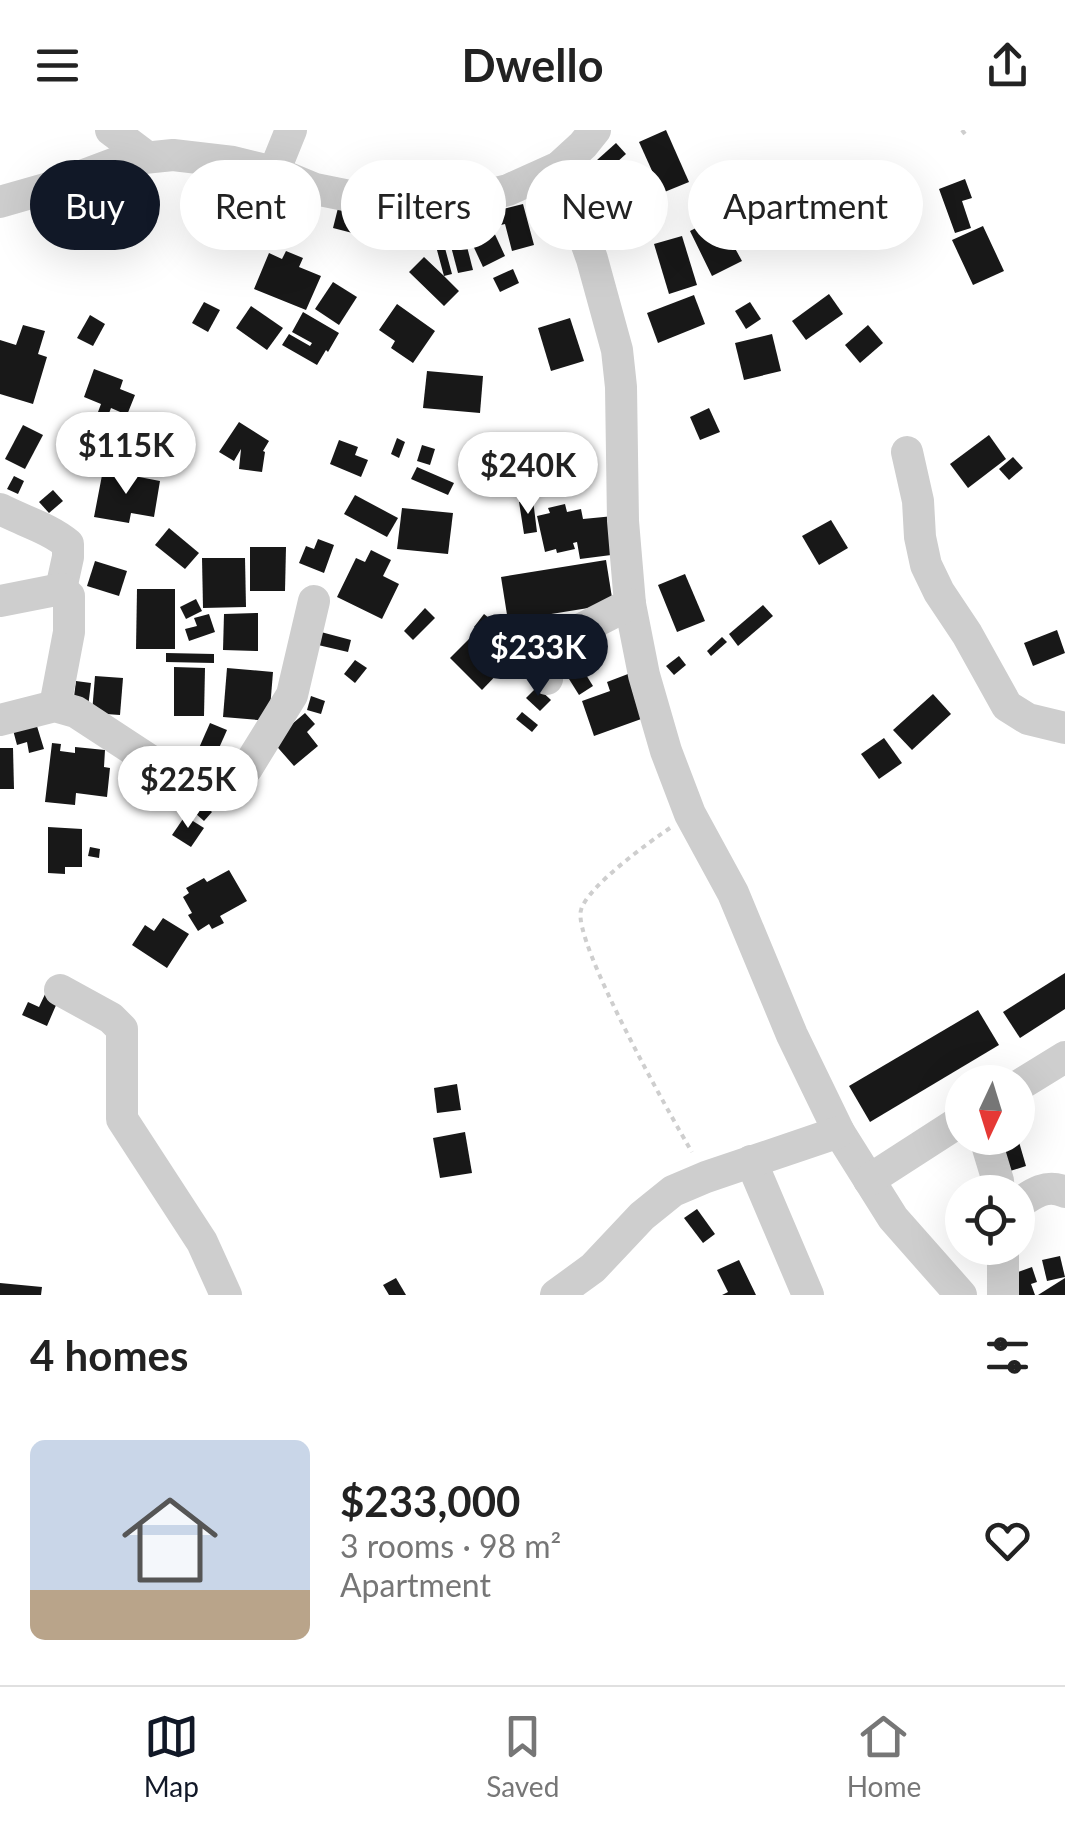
<!DOCTYPE html>
<html lang="en">
<head>
<meta charset="utf-8">
<style>
  body { margin:0; font-family:Lato,sans-serif; background:#f6f6f6; color:#222; height:100vh; display:flex; flex-direction:column; font-size:38px; white-space:nowrap }
  * { box-sizing:border-box; margin:0 }
  p { font-size:32px; color:#767676 }
  .icon { flex:none; width:55px; height:55px; fill:none; stroke:currentColor; stroke-width:2; stroke-linecap:round; stroke-linejoin:round }
  .map { position:relative; height:1165px; overflow:hidden }
  .details { display:flex; flex-direction:column; background:#fff; flex:1 }
  .details>* { flex:none }
  .hud { position:absolute; left:30px; top:30px; width:1005px; height:90px; display:flex; gap:20px }
  .needle { width:65px; rotate:184deg }
  .controls { position:absolute; left:945px; top:935px; display:grid; gap:20px }
  .controls a { display:grid; place-items:center; width:90px; height:90px; border-radius:50%; background:#fff; box-shadow:0 10px 40px #0002; font-size:50px }
  .price { position:absolute; translate:-50% -85px; padding:0 22px; border-radius:35px; background:#fff; color:#222; font-size:32px; line-height:65px; filter:drop-shadow(0 2px 5px #0008) }
  .price::after { content:''; position:absolute; left:50%; top:60px; width:30px; height:22px; margin-left:-15px; background:inherit; clip-path:polygon(0 0,100% 0,50% 100%) }
  .price.current { background:#111827; color:#fff }
  ul { padding:0; list-style:none }
  li { display:flex; align-items:center; gap:30px; height:250px; padding:0 30px }
  li span { display:grid; place-items:center; flex:none; width:280px; height:200px; border-radius:15px; color:#555 }
  li>.icon { margin-inline-start:auto }
  span .icon { width:120px; height:120px; fill:#fffc; stroke-width:1 }
  li b { font-size:42px }
  h2 { display:flex; justify-content:space-between; align-items:center; height:120px; padding:0 30px; font-size:42px }
  .tag { padding:0 35px; border-radius:45px; background:#fff; box-shadow:0 10px 40px #0002; font-size:35px; line-height:90px }
  .tag.current { background:#111827; color:#fff }
  header { display:flex; justify-content:space-between; align-items:center; height:130px; padding:0 30px; background:#fff; font-size:45px; font-weight:700 }
  .dock { display:flex; justify-content:space-around; align-items:center; height:140px; border-top:2px solid #e0e0e0; background:#fff; font-size:28px; color:#767676 }
  .dock a { display:grid; justify-items:center; gap:5px }
  .dock .current { color:#111827 }
  .map>svg:first-child { display:block }
  .building { fill:#181818 }
  .lines { fill:none; stroke-linecap:round; stroke-linejoin:round }
  .path { stroke:#cecece; stroke-width:4; stroke-dasharray:5 5; stroke-linecap:butt }
  .minor { stroke:#cecece; stroke-width:32 }
</style>
</head>
<body>
<header><svg class="icon" aria-label="menu" viewBox="0 0 24 24"><path d="M4 6h16M4 12h16M4 18h16"/></svg>Dwello<svg class="icon" aria-label="share" viewBox="0 0 24 24"><path d="M12 15V3M7 8l5-5 5 5M5 13v7h14v-7"/></svg></header>
<div class="map">
<svg width="1065" height="1165" viewBox="0 0 1065 1165">
  <rect width="100%" height="100%" fill="#fff"/>
  <g class="building">
    <polygon points="666,0 689,52 662,63 639,12"/>
    <polygon points="616,13 626,24 597,50 587,39"/>
    <polygon points="590,46 610,64 594,82 574,64"/>
    <polygon points="965,49 972,68 962,71 971,98 955,103 939,59"/>
    <polygon points="339,74 374,83 368,107 333,98"/>
    <polygon points="523,74 534,115 512,121 505,94 472,102 468,88"/>
    <polygon points="719,86 722,93 730,90 739,107 731,111 742,131 712,146 690,101"/>
    <polygon points="983,96 1004,141 973,155 952,110"/>
    <polygon points="492,98 505,126 483,137 470,109"/>
    <polygon points="463,101 473,140 458,143 448,105"/>
    <polygon points="682,106 697,155 669,164 654,114"/>
    <polygon points="442,107 452,144 444,146 459,161 444,176 409,142 424,127 444,146 434,109"/>
    <polygon points="286,121 303,128 299,137 321,146 306,180 254,159 269,123 282,129"/>
    <polygon points="513,139 519,153 500,162 493,148"/>
    <polygon points="333,152 357,167 339,195 315,179"/>
    <polygon points="829,164 843,184 806,210 792,191"/>
    <polygon points="694,165 705,194 658,213 647,183"/>
    <polygon points="204,172 220,180 208,202 192,193"/>
    <polygon points="750,172 761,189 746,199 735,181"/>
    <polygon points="397,174 435,201 413,233 391,218 395,211 379,200"/>
    <polygon points="251,176 283,198 267,220 236,198"/>
    <polygon points="303,182 339,203 328,222 326,220 317,235 282,215 289,204 310,216 312,213 292,202"/>
    <polygon points="90,185 105,194 93,216 77,208"/>
    <polygon points="570,188 584,231 551,241 538,198"/>
    <polygon points="23,195 45,201 38,224 47,227 33,274 0,264 0,210 16,215"/>
    <polygon points="868,195 883,213 860,233 845,215"/>
    <polygon points="772,204 781,241 744,250 735,213"/>
    <polygon points="94,239 123,250 120,259 135,265 127,285 111,278 108,286 98,282 101,274 84,267"/>
    <polygon points="427,241 483,246 480,283 423,278"/>
    <polygon points="709,278 720,302 700,310 690,287"/>
    <polygon points="131,282 139,282 121,322 92,308 102,285 116,295"/>
    <polygon points="145,284 176,294 162,334 131,323"/>
    <polygon points="239,292 269,311 263,321 265,322 262,342 239,339 241,319 234,331 219,322"/>
    <polygon points="23,295 43,305 25,339 5,329"/>
    <polygon points="989,305 1006,329 968,358 950,334"/>
    <polygon points="397,308 405,312 399,328 391,324"/>
    <polygon points="339,310 358,317 355,325 368,330 361,347 330,334"/>
    <polygon points="488,313 543,320 537,366 483,359"/>
    <polygon points="422,315 435,319 430,335 417,331"/>
    <polygon points="1013,327 1023,338 1009,350 999,339"/>
    <polygon points="417,337 454,353 448,365 411,349"/>
    <polygon points="103,340 160,351 154,387 131,383 129,393 94,387"/>
    <polygon points="14,346 24,351 18,364 7,359"/>
    <polygon points="53,360 63,371 49,383 39,372"/>
    <polygon points="355,365 398,388 387,407 344,384"/>
    <polygon points="533,370 537,402 524,404 519,372"/>
    <polygon points="565,374 567,382 581,379 583,389 614,386 619,424 580,429 577,412 573,413 575,419 557,423 556,419 545,422 537,386 550,383 548,378"/>
    <polygon points="402,378 453,383 448,424 397,419"/>
    <polygon points="831,390 848,418 819,435 802,406"/>
    <polygon points="169,398 199,423 185,439 155,415"/>
    <polygon points="318,409 334,415 324,443 299,433 306,416 314,419"/>
    <polygon points="250,417 286,417 285,461 250,461"/>
    <polygon points="371,420 391,430 383,446 399,454 382,489 337,467 356,428 365,432"/>
    <polygon points="202,428 245,428 246,477 203,478"/>
    <polygon points="606,430 613,474 508,491 501,447"/>
    <polygon points="95,431 127,441 119,466 87,456"/>
    <polygon points="685,444 705,491 677,502 658,455"/>
    <polygon points="137,459 175,459 175,519 136,519"/>
    <polygon points="196,469 202,481 186,489 180,477"/>
    <polygon points="763,475 773,486 738,516 729,504"/>
    <polygon points="425,478 435,488 413,510 404,501"/>
    <polygon points="258,483 258,521 223,520 224,484"/>
    <polygon points="209,484 215,502 189,511 185,499 197,496 194,488"/>
    <polygon points="484,484 489,488 479,500 474,497"/>
    <polygon points="1057,500 1065,523 1033,536 1024,513"/>
    <polygon points="321,502 351,510 348,522 318,515"/>
    <polygon points="474,504 506,535 482,560 450,528"/>
    <polygon points="722,507 727,512 711,526 707,521"/>
    <polygon points="166,523 214,524 214,533 166,532"/>
    <polygon points="679,526 686,535 674,545 666,536"/>
    <polygon points="355,530 367,538 355,553 344,544"/>
    <polygon points="174,537 205,538 204,586 174,586"/>
    <polygon points="227,538 273,542 269,591 223,587"/>
    <polygon points="583,540 593,556 579,565 569,549"/>
    <polygon points="628,544 644,588 594,606 582,571 610,561 607,552"/>
    <polygon points="95,546 123,548 120,585 92,583"/>
    <polygon points="76,551 91,553 88,577 73,575"/>
    <polygon points="537,557 551,570 540,581 526,568"/>
    <polygon points="933,564 951,584 912,620 893,600"/>
    <polygon points="311,566 325,571 321,584 307,580"/>
    <polygon points="522,582 538,595 532,602 516,589"/>
    <polygon points="305,583 315,594 307,602 318,616 294,636 272,611"/>
    <polygon points="36,593 44,619 29,623 27,612 17,615 13,600"/>
    <polygon points="210,593 227,600 212,634 195,627"/>
    <polygon points="884,608 902,633 879,649 861,624"/>
    <polygon points="52,613 61,614 60,621 75,623 75,617 105,620 104,637 110,638 107,667 76,663 75,675 45,672"/>
    <polygon points="0,618 13,618 14,659 0,659"/>
    <polygon points="126,628 154,644 148,654 121,638"/>
    <polygon points="203,674 212,682 204,691 195,683"/>
    <polygon points="185,686 204,698 191,717 172,705"/>
    <polygon points="48,697 82,699 82,737 65,737 65,744 48,743"/>
    <polygon points="90,717 100,719 99,728 88,726"/>
    <polygon points="229,740 247,771 220,786 224,793 212,799 209,794 198,801 188,785 192,783 183,767 189,763 186,758 204,748 207,752"/>
    <polygon points="163,788 189,804 167,838 132,815 145,795 154,801"/>
    <polygon points="1065,843 1065,879 1020,908 1003,882"/>
    <polygon points="47,860 60,866 47,896 22,885 28,872 39,877"/>
    <polygon points="978,880 999,915 870,992 849,956"/>
    <polygon points="457,954 461,980 437,983 434,958"/>
    <polygon points="465,1002 472,1043 440,1048 433,1008"/>
    <polygon points="1019,1012 1026,1036 1007,1042 1000,1018"/>
    <polygon points="697,1079 715,1104 703,1113 684,1088"/>
    <polygon points="1060,1126 1065,1147 1047,1151 1042,1130"/>
    <polygon points="739,1130 756,1165 722,1165 728,1162 717,1140"/>
    <polygon points="1032,1137 1037,1152 1031,1154 1035,1165 1014,1165 1007,1146"/>
    <polygon points="396,1148 406,1165 389,1165 383,1155"/>
    <polygon points="1065,1148 1065,1165 1038,1165"/>
    <polygon points="0,1153 42,1157 41,1165 0,1165"/>
  </g>
  <g class="lines">
    <g class="path">
      <polyline points="962,0 968,8"/>
      <path d="M670,698C649,712 587,757 581,780C572,811 671,987 692,1022"/>
    </g>
    <g class="minor">
      <polyline points="111,0 147,27"/>
      <polyline points="559,37 592,129 617,220 621,257 623,391 630,474 644,545 666,621 690,684 733,763 792,905 839,1002 893,1088 961,1165"/>
      <polyline points="274,42 291,0"/>
      <polyline points="0,72 52,57 124,30 173,25 233,32 274,42 315,59 404,77 450,74 508,60 559,37 583,15 595,0"/>
      <polyline points="907,322 918,371 920,407 926,435 939,462 967,504 1007,576 1028,589 1065,598"/>
      <path d="M0,379C23,391 49,398 68,414V427L61,459"/>
      <polyline points="0,471 61,459 69,466 69,502 55,576"/>
      <path d="M547,549C542,538 538,530 544,518L630,474"/>
      <polyline points="0,590 55,576 76,582 189,656 211,659 228,654 247,638 292,565 314,471"/>
      <polyline points="60,860 111,888 122,899 122,989 202,1112 226,1165"/>
      <polyline points="1018,956 1065,927"/>
      <polyline points="985,1008 998,1051 999,1062"/>
      <polyline points="751,1031 808,1165"/>
      <polyline points="869,1050 962,990"/>
      <path d="M1018,1074C1032,1064 1047,1053 1065,1062"/>
      <polyline points="1003,1118 1003,1165"/>
      <polyline points="556,1165 593,1138 642,1086 673,1061 706,1047 839,1002"/>
    </g>
  </g>
</svg>
<div class="controls">
<a><svg class="needle" viewBox="-14 -14 28 28"><path d="M0-13l5 13h-10z" fill="#e53935"/><path d="M0 13l5-13h-10z" fill="#767676"/></svg></a>
<a><svg class="icon" aria-label="locate" viewBox="0 0 24 24"><circle cx="12" cy="12" r="6"/><path d="M12 2v4M12 18v4M2 12h4M18 12h4"/></svg></a>
</div>
<b class="price" style="left:126px;top:367px">$115K</b>
<b class="price" style="left:528px;top:387px">$240K</b>
<b class="price current" style="left:538px;top:569px">$233K</b>
<b class="price" style="left:188px;top:701px">$225K</b>
<div class="hud">
<a class="tag current">Buy</a>
<a class="tag">Rent</a>
<a class="tag">Filters</a>
<a class="tag">New</a>
<a class="tag">Apartment</a>
</div>
</div>
<section class="details">
<h2>4 homes<svg class="icon" aria-label="filters" viewBox="0 0 24 24"><path d="M4 7h16M4 17h16"/><circle cx="9" cy="7" r="2"/><circle cx="15" cy="17" r="2"/></svg></h2>
<ul>
<li><span style="background:linear-gradient(#c9d6e8 75%,#b9a48a 0)"><svg class="icon" aria-label="home" viewBox="0 0 24 24"><path d="M3 11l9-7 9 7M6 9v11h12V9"/></svg></span><div><b>$233,000</b><p>3 rooms · 98 m²</p><p>Apartment</p></div><svg class="icon" aria-label="heart" viewBox="0 0 24 24"><path d="M12 20l-8-8c-3-5 5-10 8-4 3-6 11-1 8 4z"/></svg></li>
</ul>
</section>
<nav class="dock">
<a class="current"><svg class="icon" aria-label="map" viewBox="0 0 24 24"><path d="M3 6l6-2 6 2 6-2v14l-6 2-6-2-6 2zM9 4v14M15 6v14"/></svg>Map</a>
<a><svg class="icon" aria-label="saved" viewBox="0 0 24 24"><path d="M7 4h10v16l-5-4-5 4z"/></svg>Saved</a>
<a><svg class="icon" aria-label="home" viewBox="0 0 24 24"><path d="M3 11l9-7 9 7M6 9v11h12V9"/></svg>Home</a>
</nav>
</body>
</html>
